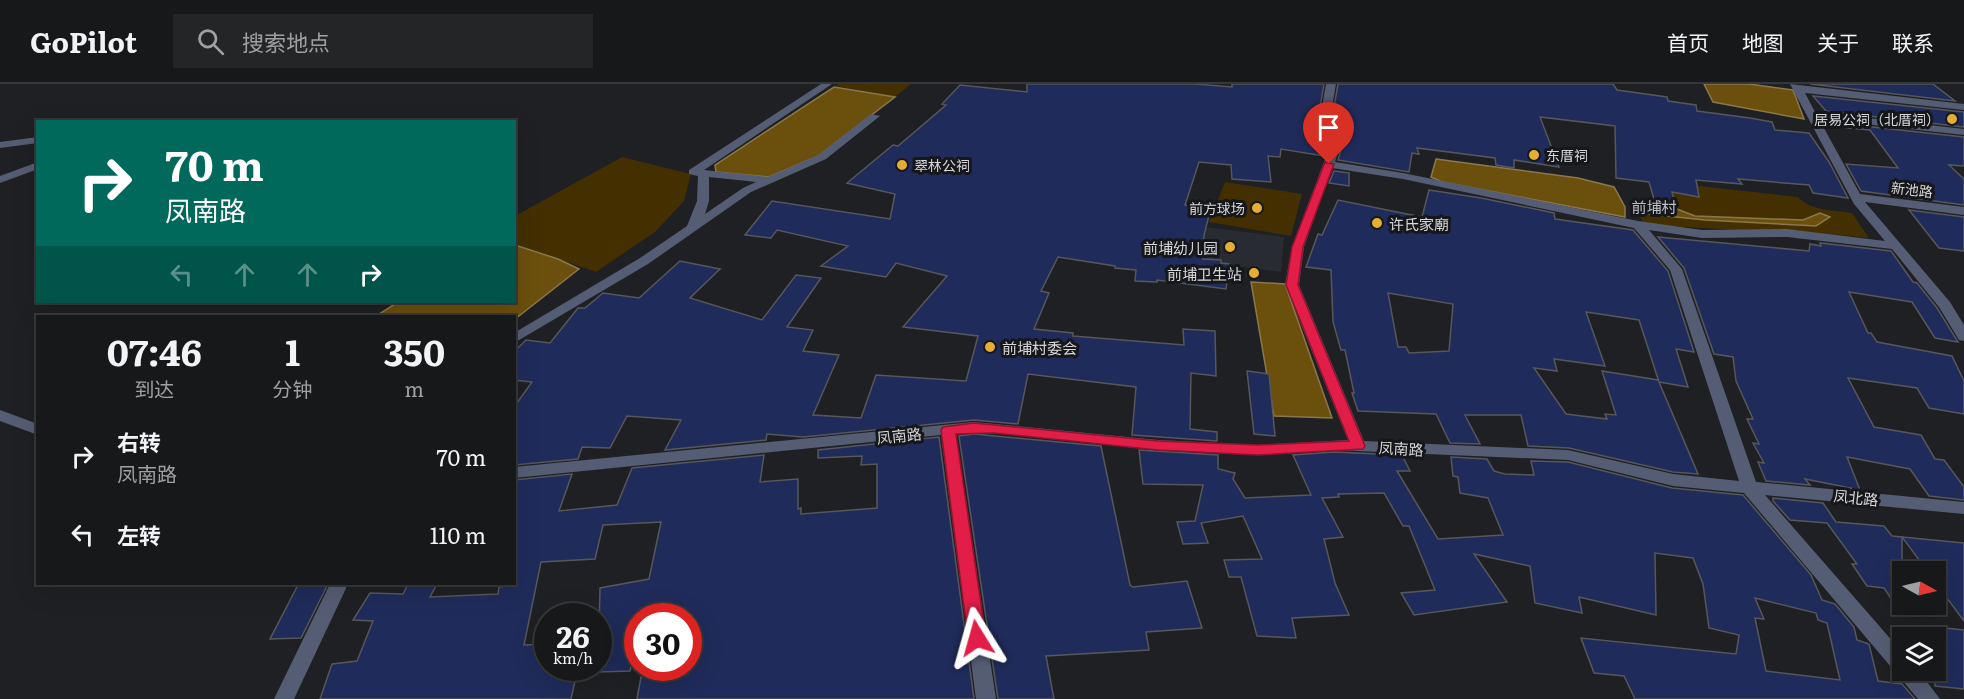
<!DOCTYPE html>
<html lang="zh">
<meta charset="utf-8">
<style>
body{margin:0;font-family:Literata,"Noto Sans SC",serif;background:#242527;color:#f1f3f6;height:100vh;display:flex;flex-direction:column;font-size:22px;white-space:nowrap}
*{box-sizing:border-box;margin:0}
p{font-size:20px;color:#9ea0a2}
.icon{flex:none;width:33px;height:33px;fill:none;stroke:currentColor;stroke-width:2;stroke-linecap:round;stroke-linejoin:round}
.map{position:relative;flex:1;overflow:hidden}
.sheet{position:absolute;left:36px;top:231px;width:480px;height:270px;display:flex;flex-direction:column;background:#17181a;border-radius:0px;box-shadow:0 6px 24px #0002,0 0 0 2px #363739}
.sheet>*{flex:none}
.banner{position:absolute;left:36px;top:36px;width:480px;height:183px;border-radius:0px;box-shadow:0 6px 24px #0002,0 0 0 2px #363739;background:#00695c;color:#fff;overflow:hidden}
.needle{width:39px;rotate:98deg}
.tools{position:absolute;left:1892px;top:477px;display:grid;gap:12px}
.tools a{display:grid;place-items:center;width:54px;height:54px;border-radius:0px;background:#17181a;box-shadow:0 6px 24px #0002,0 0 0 2px #363739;font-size:30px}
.speed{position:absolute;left:534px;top:519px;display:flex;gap:12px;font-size:30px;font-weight:700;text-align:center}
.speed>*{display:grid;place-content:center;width:78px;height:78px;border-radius:50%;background:#17181a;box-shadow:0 6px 24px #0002,0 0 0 2px #363739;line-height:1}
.speed small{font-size:15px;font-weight:400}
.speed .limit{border:9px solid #d22;background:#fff;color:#111}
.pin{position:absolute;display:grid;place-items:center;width:51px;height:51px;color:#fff;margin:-62px -26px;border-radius:50% 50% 50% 0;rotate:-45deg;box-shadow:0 0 6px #0007}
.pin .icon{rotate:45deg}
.me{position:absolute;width:66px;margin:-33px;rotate:352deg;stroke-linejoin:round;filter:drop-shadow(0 0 4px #0008)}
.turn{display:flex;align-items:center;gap:21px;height:126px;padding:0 30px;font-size:27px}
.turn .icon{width:78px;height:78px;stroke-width:2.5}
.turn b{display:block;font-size:42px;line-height:51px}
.lanes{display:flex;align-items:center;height:57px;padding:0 30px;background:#0003;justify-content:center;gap:30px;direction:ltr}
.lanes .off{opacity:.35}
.eta{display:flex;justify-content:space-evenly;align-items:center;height:102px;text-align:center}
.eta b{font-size:36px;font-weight:700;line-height:42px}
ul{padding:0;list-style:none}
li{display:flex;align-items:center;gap:18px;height:78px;padding:0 30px}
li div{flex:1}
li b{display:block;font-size:22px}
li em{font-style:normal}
header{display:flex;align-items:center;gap:36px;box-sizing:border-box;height:84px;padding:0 30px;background:#17181a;border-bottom:2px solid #363739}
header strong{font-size:28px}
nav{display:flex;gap:33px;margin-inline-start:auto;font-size:21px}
.search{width:420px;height:54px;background:#242527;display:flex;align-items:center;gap:15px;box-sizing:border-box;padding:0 21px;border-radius:0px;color:#9ea0a2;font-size:22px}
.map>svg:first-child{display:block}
</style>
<header>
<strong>GoPilot</strong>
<div class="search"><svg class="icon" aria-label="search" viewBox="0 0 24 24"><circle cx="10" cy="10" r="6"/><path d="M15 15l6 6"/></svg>搜索地点</div>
<nav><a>首页</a><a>地图</a><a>关于</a><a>联系</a></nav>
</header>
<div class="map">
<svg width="1964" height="615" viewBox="0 0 1964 615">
<rect width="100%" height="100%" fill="#1f2023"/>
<path fill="#282b32" d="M1183,140L1284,153L1281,188L1175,174Z"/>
<g fill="#432f00">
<path d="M839,0H911L895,13L836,2Z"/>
<path d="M622,73L691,90L684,117L655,148L596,188L515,160V132Z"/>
<path d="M1225,98L1302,110L1291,152L1209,138Z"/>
<path d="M1664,98L1798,113C1810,127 1834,126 1852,129L1869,154C1794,146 1719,147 1644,140L1633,119L1676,125Z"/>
</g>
<g fill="#6b4f0d" stroke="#8b784a" stroke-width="1.5">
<path d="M1704,0H1749L1793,6L1804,35L1713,18Z"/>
<path d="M834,3L895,13L818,72L769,93L716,88L715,81Z"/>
<path d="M1436,75L1578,94L1614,103L1625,123V133L1442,98L1431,93Z"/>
<path d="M1633,119L1677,125L1695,132L1803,136L1820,129L1830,133L1816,142L1705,136L1638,129Z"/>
<path d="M515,161L558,175L579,185L515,235L514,232H376L398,218H514Z"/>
<path d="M1251,198L1285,200L1332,334L1274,332Z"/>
</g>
<g fill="#1f2b5a" stroke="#56575b" stroke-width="1.5" fill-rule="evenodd">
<path d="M1027,0H1196L1232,3V0H1324L1320,23L1328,62L1324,72L1281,65L1280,73L1268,72L1271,98L1232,95L1231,81L1199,78L1185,121L1211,124L1204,151L1203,175L1221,176V179L1229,180L1226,205L1157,196V198L1135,197L1136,186L1115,184V182L1058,173L1041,207L1049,209L1034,245L1073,249V252L1184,261L1183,245L1215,247L1216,292L1191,289L1190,345L1217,348V357L1132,351L1136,303L1028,290L1018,340L974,336L803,353L767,350L766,356L665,366L681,336L627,332L610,364L582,363L578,375L514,381V323L532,298L514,296V268L526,256L550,259L578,224H585L603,209L639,214L680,177L720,185L690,214L762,236L796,191L821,194L787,243L813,246L803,267L839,271L813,331L861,334L876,291L966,297L978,252L903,243L947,192L896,179L886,193L821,182L848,162L777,146L771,154L745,151L772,117L890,135L895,110L847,99L893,61L898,62L946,21L942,20L960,1L1027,8Z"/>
<path d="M1338,0H1613L1617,6L1667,13L1668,17L1696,21L1697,27L1750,34L1772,38L1775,46L1809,49L1829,78L1848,114L1813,109L1809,101L1738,95L1742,100L1696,96L1699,113L1672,108L1675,119L1654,115L1649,98L1616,94L1615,42L1540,33L1559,83L1514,76V84L1496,81L1495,74L1417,64L1419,70L1412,69L1409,88L1338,76L1342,62L1334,23Z"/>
<path d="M1810,0H1933L1955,17Z"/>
<path d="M1813,12L1964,28V43L1826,27Z"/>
<path d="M1836,39L1964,53V82L1949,81L1964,95V121L1861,107L1846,80L1898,84L1870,46L1840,43Z"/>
<path d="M1334,87L1349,89V102L1329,99Z"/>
<path d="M1429,106L1481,114L1554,129L1555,135L1633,146L1668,187L1694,268L1676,265L1688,303L1659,298L1698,390L1673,388L1569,364L1528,362L1521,331H1465L1480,360L1450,359L1436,330L1358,327L1352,309H1354L1345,266H1341L1333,238L1331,186L1306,183L1318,150L1322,151L1338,116L1422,133ZM1388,209L1453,220L1449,267L1409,269L1406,263H1398ZM1586,228L1639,236L1659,298L1658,296L1602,287L1616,331L1605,330L1607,335L1566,330L1534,284L1557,287L1554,275L1605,282Z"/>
<path d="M1909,126L1964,133V167L1939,164Z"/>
<path d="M1658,153L1809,167L1810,160L1821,162L1820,159L1891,167L1913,198L1917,199L1937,224L1958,258L1935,254L1912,218L1849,208L1868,249H1871L1877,258L1952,272L1964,297V330L1929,324L1917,304L1848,294L1874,343L1921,351L1935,375L1944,376L1964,403V416L1929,412L1910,385L1847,373L1860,406L1805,395L1810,401L1766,397L1758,378L1764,379L1753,359L1759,360L1747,335H1753L1736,297L1733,273L1714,270L1684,184Z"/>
<path d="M1247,287L1269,290L1275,352L1254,350Z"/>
<path d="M974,350L1101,362L1130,501L1133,503L1187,497L1202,544L1146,548L1149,566L1046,572L1054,615H998L959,352Z"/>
<path d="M939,353L974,615H637L641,593L688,590V532H638V556L630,587L598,588L600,504L649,495L661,438L603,441L595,475L541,478L524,561L548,560V584H578L571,615H320L332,580L357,577L373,537L353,536L370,509L403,510L408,500H437L430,513L498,510L499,503L514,501V396L572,390L559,427L617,421L632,384L764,371L760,398L798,395V425L801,424V430L877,424V380L861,381L862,372L818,374V366Z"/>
<path d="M1139,366L1218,371V385L1235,389L1233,395L1245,414L1311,411L1293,371L1334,368L1402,371L1410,387H1397L1438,455L1503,451L1488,414L1460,409L1458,393L1453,392L1451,373L1487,375L1494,387L1505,390L1534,391L1531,377L1568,378L1672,404L1743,411L1811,491L1822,516L1835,520L1854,543L1857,556L1869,560L1878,597L1902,600L1915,615H1635L1624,592L1594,589L1581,554L1736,570L1739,551L1709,544L1703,500L1693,474L1655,469L1656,531L1579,513L1582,529L1535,519L1530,482L1474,470L1507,518L1414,531L1401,509L1435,506L1409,442H1403L1384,409L1338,410L1339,413L1322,414L1343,453L1324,455L1335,499L1349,531L1292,534L1296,554L1257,552L1241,493H1229L1224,476L1262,475L1243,432L1201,439L1208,459L1183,460L1177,438L1195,437L1203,401L1143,400ZM1755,514L1816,529L1818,536L1827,539L1840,596L1766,587L1755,534L1764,535Z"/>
<path d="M1773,414L1823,419L1836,438L1884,442L1892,452L1902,453V531L1884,504L1867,502L1852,480H1857L1827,439L1790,436L1773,417Z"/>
<path d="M1902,453L1964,459V537L1935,498V488H1928Z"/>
<path d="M328,500L301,554L270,555L298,501Z"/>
<path d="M1935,543L1964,546V605L1935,602Z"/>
</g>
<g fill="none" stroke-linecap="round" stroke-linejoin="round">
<g fill="#555d74" fill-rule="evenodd">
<path d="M821,0H832L704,86L768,93L818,71L871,30L880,32L826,75L751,108L648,180L514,259V249L640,174L687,142L697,117L698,92L689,90V86ZM709,93L756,98L743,104L705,130L709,117Z"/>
<path d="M1326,0H1336L1332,23L1340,62L1335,78L1403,89L1638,137L1702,146L1787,145L1885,157L1854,120L1790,0L1964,20V26L1805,9L1815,28L1964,45V51L1819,35L1860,110L1964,123V131L1865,118L1950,218L1964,241V257L1959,256L1939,223L1892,165L1787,153L1702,154L1649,146L1682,185L1756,398L1964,418V430L1765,411L1902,568V586H1918L1940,615H1918L1744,409L1673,402L1568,376L1334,366L1258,371L1158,366L1033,352L974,348L956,350L996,615H976L941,351L514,394V383L974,338L1158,356L1258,361L1348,356L1285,201L1292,163L1330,62L1322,23ZM1332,84L1403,95L1634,144L1670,186L1739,397L1673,390L1568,366L1364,357L1299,201L1304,163Z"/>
<path d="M38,53V59L0,64V58Z"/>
<path d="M38,78V85L0,99V92Z"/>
<path d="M0,326L38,340V351L0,337Z"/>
<path d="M330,500H348L294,615H274Z"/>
</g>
</g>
<path fill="#e11d48" stroke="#92132f" stroke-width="1.5" d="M1325,78L1334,80L1303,163L1298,201L1365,362L1363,365L1258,371L1158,366L994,349L956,350L986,554L983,559L977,561L971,559L968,554L941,346L943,343L974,339L1158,357L1258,361L1349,357L1286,201L1292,163Z"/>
<g fill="#e4ae35" stroke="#16171a" stroke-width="2">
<circle cx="1952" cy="35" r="6"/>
<circle cx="1534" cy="71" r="6"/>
<circle cx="902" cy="81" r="6"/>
<circle cx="1257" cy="124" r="6"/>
<circle cx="1377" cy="139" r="6"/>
<circle cx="1230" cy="163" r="6"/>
<circle cx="1254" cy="189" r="6"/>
<circle cx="990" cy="263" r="6"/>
</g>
<g text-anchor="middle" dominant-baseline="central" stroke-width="6" stroke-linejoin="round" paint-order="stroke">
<g font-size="14" fill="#d7d7d9" stroke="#16171a" text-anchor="end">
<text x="1940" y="35">居易公祠（北厝祠）</text>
<text x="1546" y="71" text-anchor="start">东厝祠</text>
<text x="914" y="81" text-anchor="start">翠林公祠</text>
<text x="1245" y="124">前方球场</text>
</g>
<g font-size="14" fill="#d7d7d9" stroke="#16171a">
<text transform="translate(1912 105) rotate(7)">新池路</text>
</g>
<g font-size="15" fill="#bdbfc3" stroke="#16171a">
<text x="1654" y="122">前埔村</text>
</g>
<g font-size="15" fill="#d7d7d9" stroke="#16171a" text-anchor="start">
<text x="1389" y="139">许氏家廟</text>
<text x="1218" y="163" text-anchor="end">前埔幼儿园</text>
<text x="1242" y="189" text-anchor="end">前埔卫生站</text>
<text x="1002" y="263">前埔村委会</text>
</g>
<g font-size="15" fill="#d7d7d9" stroke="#16171a">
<text transform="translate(899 351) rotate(-6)">凤南路</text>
<text transform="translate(1401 364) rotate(3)">凤南路</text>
<text transform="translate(1856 413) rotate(6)">凤北路</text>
</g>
</g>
</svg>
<div class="tools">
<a><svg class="needle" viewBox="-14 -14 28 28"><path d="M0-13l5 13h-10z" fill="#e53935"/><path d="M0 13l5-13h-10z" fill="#9ea0a2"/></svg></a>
<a><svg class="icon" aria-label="layers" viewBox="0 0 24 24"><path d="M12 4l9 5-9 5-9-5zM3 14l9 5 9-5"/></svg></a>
</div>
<div class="speed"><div>26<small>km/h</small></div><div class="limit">30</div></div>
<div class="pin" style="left:1329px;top:80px;background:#d93025"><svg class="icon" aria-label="arrive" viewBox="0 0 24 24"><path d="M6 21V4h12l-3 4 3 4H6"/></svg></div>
<svg class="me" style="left:977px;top:554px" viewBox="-20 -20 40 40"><path d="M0-17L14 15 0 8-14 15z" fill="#e11d48" stroke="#fff" stroke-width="4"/></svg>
<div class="banner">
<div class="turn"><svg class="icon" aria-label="right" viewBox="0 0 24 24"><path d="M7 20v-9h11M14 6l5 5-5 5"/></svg><div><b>70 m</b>凤南路</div></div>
<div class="lanes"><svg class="icon off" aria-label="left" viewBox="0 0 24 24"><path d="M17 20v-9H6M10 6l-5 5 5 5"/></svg><svg class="icon off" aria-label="ahead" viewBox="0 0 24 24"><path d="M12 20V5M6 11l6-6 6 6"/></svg><svg class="icon off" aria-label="ahead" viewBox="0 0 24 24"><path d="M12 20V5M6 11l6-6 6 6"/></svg><svg class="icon" aria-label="right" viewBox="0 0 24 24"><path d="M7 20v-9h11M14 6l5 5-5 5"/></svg></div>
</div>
<section class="sheet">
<div class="eta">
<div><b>07:46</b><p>到达</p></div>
<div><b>1</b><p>分钟</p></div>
<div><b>350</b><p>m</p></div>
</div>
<ul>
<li><svg class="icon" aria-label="right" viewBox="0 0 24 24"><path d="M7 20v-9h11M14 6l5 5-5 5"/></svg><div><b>右转</b><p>凤南路</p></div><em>70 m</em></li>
<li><svg class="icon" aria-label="left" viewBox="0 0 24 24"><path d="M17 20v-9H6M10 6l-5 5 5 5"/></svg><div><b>左转</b></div><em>110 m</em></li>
</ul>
</section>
</div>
